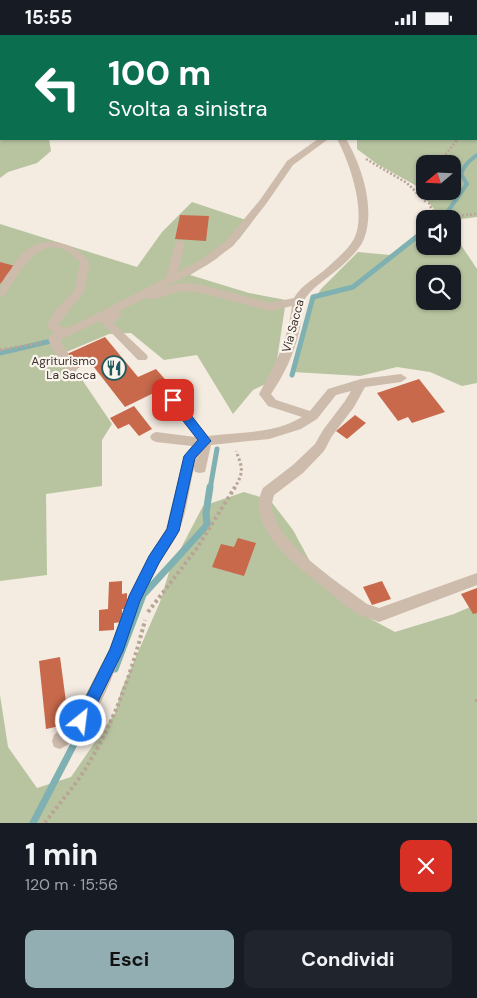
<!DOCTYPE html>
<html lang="it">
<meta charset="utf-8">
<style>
body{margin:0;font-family:"DM Sans",sans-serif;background:#20242c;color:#f1f3f6;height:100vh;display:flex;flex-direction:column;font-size:19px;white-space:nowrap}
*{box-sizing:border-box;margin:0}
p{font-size:16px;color:#9ea1a6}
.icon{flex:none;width:28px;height:28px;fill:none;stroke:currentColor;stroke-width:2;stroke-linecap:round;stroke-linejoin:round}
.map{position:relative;height:788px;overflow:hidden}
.sheet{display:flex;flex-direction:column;background:#171b24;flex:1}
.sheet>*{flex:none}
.guide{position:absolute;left:0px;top:0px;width:478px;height:105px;box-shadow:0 1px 4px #0004;background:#0b6e4f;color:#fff;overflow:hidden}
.needle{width:32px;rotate:251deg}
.buttons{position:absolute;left:416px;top:120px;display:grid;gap:10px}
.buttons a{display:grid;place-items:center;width:45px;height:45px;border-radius:10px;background:#171b24;box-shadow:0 1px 4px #0004;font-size:25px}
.pin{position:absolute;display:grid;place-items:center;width:42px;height:42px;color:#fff;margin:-21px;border-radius:10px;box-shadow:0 2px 8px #0006}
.me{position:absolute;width:55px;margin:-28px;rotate:29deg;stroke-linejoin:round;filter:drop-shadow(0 0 4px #0008)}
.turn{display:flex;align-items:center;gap:18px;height:105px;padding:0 25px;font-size:22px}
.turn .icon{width:65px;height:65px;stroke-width:2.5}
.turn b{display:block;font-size:35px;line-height:42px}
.round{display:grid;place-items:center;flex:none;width:52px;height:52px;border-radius:10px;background:#20242c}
.headline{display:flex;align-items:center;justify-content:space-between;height:85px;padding:0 25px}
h1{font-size:30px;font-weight:700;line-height:38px}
.cta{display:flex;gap:10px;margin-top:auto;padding:10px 25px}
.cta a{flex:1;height:58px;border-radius:10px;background:#92aeb2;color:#111;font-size:20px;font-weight:700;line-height:58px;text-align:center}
.cta a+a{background:#20242c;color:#f1f3f6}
.status{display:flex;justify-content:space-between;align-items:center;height:35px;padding:0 25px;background:#171b24;direction:ltr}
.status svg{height:14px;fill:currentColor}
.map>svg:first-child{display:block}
</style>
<div class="status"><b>15:55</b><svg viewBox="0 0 49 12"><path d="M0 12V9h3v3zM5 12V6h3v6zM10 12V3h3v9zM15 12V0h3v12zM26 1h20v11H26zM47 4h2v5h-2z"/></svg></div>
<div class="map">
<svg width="477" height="788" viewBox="0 0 477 788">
<rect width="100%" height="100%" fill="#f4ebe1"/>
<g fill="#b8c4a0" fill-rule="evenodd">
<path d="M436,0H477V182L453,185L442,184L415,150L377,129L357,114V104H476V1ZM425,129H452V156H425Z"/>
<path d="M0,23L1,104H49L51,116L37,128L8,137L0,143Z"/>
<path d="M192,167L252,187L239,204L216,224L190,240L249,258L286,265L274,345L253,355L233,379L197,320L164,325L131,298L109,299L64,318L112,389L102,405V451L46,459L47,540L0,546V189L137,232L162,197Z"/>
<path d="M425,198V211H452L453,198L477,234V348L462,351L430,337L397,332L360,341L293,337L310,271L321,254L358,217L390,220ZM425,239H452V266H425Z"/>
<path d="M244,457L270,465L293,495L319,543L354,575L395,597L454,579L477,569V788H0V660L8,712L37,753L71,742L115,678L121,656L160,567L170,534L203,471Z"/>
</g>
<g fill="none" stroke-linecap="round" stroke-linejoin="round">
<g stroke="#7fb0b2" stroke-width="4">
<path d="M448,176L467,149L461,139C464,130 469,126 477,120"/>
<path d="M422,197L425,195"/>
</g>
<g stroke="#7fb0b2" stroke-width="5">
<path d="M0,318L51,306"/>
<path d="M292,340L313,262L353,252L424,196"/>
<path d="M210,454L217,414"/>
</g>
<g stroke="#7fb0b2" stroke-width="7">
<path d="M115,634L143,560L207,490L206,478L210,452"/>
<path d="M33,788L84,690"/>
</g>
</g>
<g fill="#c8694b">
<path d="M180,180L209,181L206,206L175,204Z"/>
<path d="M0,227L15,231L0,249Z"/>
<path d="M105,302L138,342L156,334L170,350L125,372L90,327L78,333L67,319Z"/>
<path d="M419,344L445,377L412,388L408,382L398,386L377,358Z"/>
<path d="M134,371L152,394L139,401L129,389L118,394L110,383Z"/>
<path d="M355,380L366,388L347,404L336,396Z"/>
<path d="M238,503L256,508L244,541L212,532L221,509L234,512Z"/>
<path d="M122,546V559L127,558V574H122V587L114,588V595L99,596V575L108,574L109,547Z"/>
<path d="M382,546L391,564L372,570L363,552Z"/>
<path d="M477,553V578L473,579L461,559Z"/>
<path d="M60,622L69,689L46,694L39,626Z"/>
</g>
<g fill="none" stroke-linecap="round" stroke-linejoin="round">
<g stroke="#b9a596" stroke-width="2.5" stroke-dasharray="2 2" stroke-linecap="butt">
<path d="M476,14L477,17"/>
<path d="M476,56L477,52"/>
<path d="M366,124L407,148L427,168"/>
<path d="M438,129L458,104"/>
<path d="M425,145L423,148L430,171L434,177L446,182L477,179"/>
</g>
<g stroke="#b9a596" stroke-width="3" stroke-dasharray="2.5 2.5" stroke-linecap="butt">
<path d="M0,315L41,308"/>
<path d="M234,454C244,437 243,434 236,416"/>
</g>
<g stroke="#b9a596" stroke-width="4" stroke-dasharray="3 3" stroke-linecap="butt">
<path d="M148,577L197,513L235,452"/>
<path d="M477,664V668"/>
<path d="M45,788C56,772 69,758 80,742C112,694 131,641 145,585"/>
</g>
<g fill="#cdbbac" fill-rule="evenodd">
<path d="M146,0H154L155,1H147Z"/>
<path d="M271,0H279L280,1H272Z"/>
<path d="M318,104L327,105L293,130L266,169L233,211L207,230L162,254L179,248L198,249L270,268L294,263C302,249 316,243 328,232C336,224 348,215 354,204C367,178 350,128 337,104H346C361,130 375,170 365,201C362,211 354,219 347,226C334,239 317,248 306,262C300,272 302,285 299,297C294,319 284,340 271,359L276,365L310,376L328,354L361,344L401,339L407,343L401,347L365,352L354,372L332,401L324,416L303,438L274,460C273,464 271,470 272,475C279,510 340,548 367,569L379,573L477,538V550L379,587C372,584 364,582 357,579C347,573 337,563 327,555C301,534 243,494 263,453L293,430L315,409L323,395L345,366L351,356L336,360L317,384L301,394L269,404L211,410L205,437L200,438L195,437L194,433C189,453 187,477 179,496C174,508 165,518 159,529C153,540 148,552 142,563C124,602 103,696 60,714L54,712L52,706L54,700L75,680L109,615L129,560L149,521L166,494L184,421L192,411L156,407L152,405L150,402L152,399L156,397L195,402L167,365L169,362H177L208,401C239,397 275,399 302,382L268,371L259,359C275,330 288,305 292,271L270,276L198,257L180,256L152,265L147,262L118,277L123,280L113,288L146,319L148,322L146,325H138L100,286L60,305L78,334L72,338L68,337L51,312L48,303L54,298L46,291L55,276L74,256L80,228C46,188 21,234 4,261L0,262C0,248 3,245 11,234C15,228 19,220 25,216C46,199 76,208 90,228L84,257L58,290L66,293L74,290L166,243L176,206L180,205L185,208L178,237L199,226L225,207L260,165L287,126Z"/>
</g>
</g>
<path fill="#1a73e8" stroke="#114b97" d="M173,361L177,362L211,406L195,423L179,496L159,528L140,566L123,616L86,691L81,693L76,691L74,686L110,614L129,561L149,521L167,494L184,421L198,405L169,368L168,365L169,362Z"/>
<defs>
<g id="restaurant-ring" transform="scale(1.25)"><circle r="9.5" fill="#fbf5ee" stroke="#1f5a5e" stroke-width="1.5"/><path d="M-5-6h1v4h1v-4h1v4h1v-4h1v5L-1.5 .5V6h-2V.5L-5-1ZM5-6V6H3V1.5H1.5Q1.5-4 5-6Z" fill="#1f5a5e"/></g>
</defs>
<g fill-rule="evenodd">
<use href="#restaurant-ring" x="114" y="333"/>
</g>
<g text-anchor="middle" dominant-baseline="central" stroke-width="4.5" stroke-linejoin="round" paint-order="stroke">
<g font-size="12" fill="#3b302b" stroke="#fbf5ee">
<text transform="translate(293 291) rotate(-75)">Via Sacca</text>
</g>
<g font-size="12" fill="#3b302b" stroke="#fbf5ee" text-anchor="end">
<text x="96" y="326">Agriturismo<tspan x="96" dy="14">La Sacca</tspan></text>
</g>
</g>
</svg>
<div class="buttons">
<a><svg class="needle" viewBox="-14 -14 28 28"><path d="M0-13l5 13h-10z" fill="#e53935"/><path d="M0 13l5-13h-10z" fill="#9ea1a6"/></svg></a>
<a><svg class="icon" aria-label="sound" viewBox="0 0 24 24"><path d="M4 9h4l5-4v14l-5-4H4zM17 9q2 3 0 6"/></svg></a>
<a><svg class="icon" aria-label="search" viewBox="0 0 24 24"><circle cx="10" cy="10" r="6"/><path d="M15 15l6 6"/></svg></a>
</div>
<div class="pin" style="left:173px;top:365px;background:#d93025"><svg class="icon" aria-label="arrive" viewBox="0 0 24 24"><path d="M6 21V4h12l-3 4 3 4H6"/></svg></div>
<svg class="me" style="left:81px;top:686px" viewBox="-20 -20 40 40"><circle r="17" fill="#1a73e8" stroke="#fff" stroke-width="3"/><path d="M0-11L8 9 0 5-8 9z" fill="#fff"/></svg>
<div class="guide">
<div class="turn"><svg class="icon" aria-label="left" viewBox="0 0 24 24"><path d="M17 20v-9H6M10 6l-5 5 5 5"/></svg><div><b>100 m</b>Svolta a sinistra</div></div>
</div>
</div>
<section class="sheet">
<div class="headline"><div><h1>1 min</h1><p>120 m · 15:56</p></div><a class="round" style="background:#d93025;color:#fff"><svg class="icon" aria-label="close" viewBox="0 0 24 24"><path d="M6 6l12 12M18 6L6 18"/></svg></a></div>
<div class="cta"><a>Esci</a><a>Condividi</a></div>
</section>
